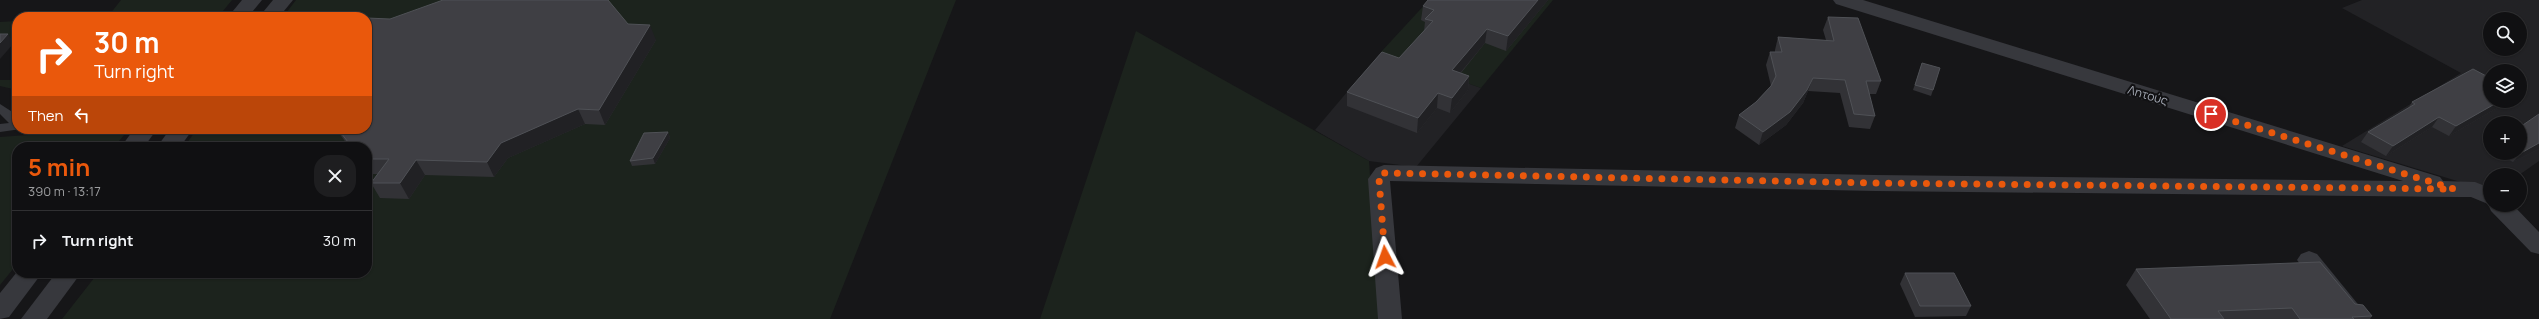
<!DOCTYPE html>
<meta charset="utf-8">
<style>
body{margin:0;font-family:Manrope,sans-serif;background:#1e1e20;color:#f1f3f6;height:100vh;display:flex;flex-direction:column;font-size:15px;white-space:nowrap}
*{box-sizing:border-box;margin:0}
p{font-size:13px;color:#9c9d9f}
.icon{flex:none;width:22px;height:22px;fill:none;stroke:currentColor;stroke-width:2;stroke-linecap:round;stroke-linejoin:round}
.map{position:relative;flex:1;overflow:hidden}
.panel{position:absolute;left:12px;top:142px;width:360px;height:136px;display:flex;flex-direction:column;background:#101012;border-radius:16px;box-shadow:0 1px 3px #0004,0 0 0 1px #303032}
.panel>*{flex:none}
.banner{position:absolute;left:12px;top:12px;width:360px;height:122px;border-radius:16px;box-shadow:0 1px 3px #0004,0 0 0 1px #303032;background:#ea580c;color:#fff;overflow:hidden}
.tools{position:absolute;left:2483px;top:12px;display:grid;gap:8px}
.tools a{display:grid;place-items:center;width:44px;height:44px;border-radius:50%;background:#101012;box-shadow:0 1px 3px #0004,0 0 0 1px #303032;font-size:20px}
.pin{position:absolute;display:grid;place-items:center;width:34px;height:34px;color:#fff;margin:-17px;border:2px solid #fff;border-radius:50%;box-shadow:0 1px 4px #0007}
.me{position:absolute;width:44px;margin:-22px;rotate:356deg;stroke-linejoin:round;filter:drop-shadow(0 0 3px #0008)}
.turn{display:flex;align-items:center;gap:14px;height:84px;padding:0 16px;font-size:18px}
.turn .icon{width:52px;height:52px;stroke-width:2.5}
.turn b{display:block;font-size:28px;line-height:34px}
.then{display:flex;align-items:center;height:38px;padding:0 16px;background:#0003;gap:8px;font-size:15px}
.round{display:grid;place-items:center;flex:none;width:42px;height:42px;border-radius:16px;background:#1e1e20}
.head{display:flex;align-items:center;justify-content:space-between;height:68px;padding:0 16px}
h1{font-size:24px;font-weight:700;line-height:30px;color:#ea580c}
ul{padding:0;list-style:none}
li{display:flex;align-items:center;gap:12px;height:60px;padding:0 16px;border-top:1px solid #303032}
li div{flex:1}
li b{display:block;font-size:15px}
li em{font-style:normal}
.map>svg:first-child{display:block}
</style>
<div class="map">
<svg width="2539" height="319" viewBox="0 0 2539 319">
<rect width="100%" height="100%" fill="#161618"/>
<g fill="#222225" fill-rule="evenodd">
<path d="M2362,0H2539V161L2519,175H2490V191L2342,146L2461,73L2342,8ZM2490,19H2520V49H2490ZM2490,71H2520V101H2490ZM2490,123H2520V153H2490Z"/>
<path d="M1381,52L1481,88L1416,167L1369,161L1315,130Z"/>
</g>
<g fill="#1c231d">
<path d="M121,0H232L218,17H64L110,14Z"/>
<path d="M296,0H956L830,319H62L98,273H367V147H184L197,129H367V17H283Z"/>
<path d="M1429,0H1553L1481,88L1381,52Z"/>
<path d="M17,21V43L0,45V22Z"/>
<path d="M1136,31L1369,161L1380,319H1040Z"/>
<path d="M0,80H17V113L15,110L13,89L0,86Z"/>
<path d="M111,129H129L114,147H17V264L0,285V137Z"/>
</g>
<g fill="none" stroke-linecap="round" stroke-linejoin="round">
<path fill="#37383d" fill-rule="evenodd" d="M0,104L17,115V129H21L0,132V124L9,123L0,114Z"/>
<g fill="#37383d" fill-rule="evenodd">
<path d="M1833,0H1863L2440,177L2443,181L2475,182L2490,188V205H2513L2539,232V254L2531,252L2491,211L2488,204L2471,197H2460L1875,191L1390,181L1402,319H1378L1368,179L1376,168L1384,165L1875,175L2403,181L1836,4Z"/>
<path d="M2309,251L2317,254L2370,319H2344L2297,260L2301,254Z"/>
</g>
<g fill="#37383d" fill-rule="evenodd">
<path d="M242,0H262L248,17H228Z"/>
<path d="M273,0H293L279,17H259Z"/>
<path d="M134,129H157L144,147H121Z"/>
<path d="M170,129H193L180,147H157Z"/>
<path d="M17,272L42,273L9,317L0,319V293Z"/>
<path d="M56,273H81L47,319H21Z"/>
</g>
</g>
<g fill="#323236">
<path d="M1428,0H1548L1506,51L1485,43L1461,73L1469,76L1468,90L1450,113L1437,108L1417,133L1347,106V92L1399,58L1424,31L1425,22L1421,20L1423,6Z"/>
<path d="M1828,17L1881,81L1876,94H1869L1875,116L1870,129L1849,127L1840,93L1808,91L1803,103L1786,125L1759,145L1735,128L1739,115L1756,102L1771,86L1766,65L1770,52H1775V50L1778,37L1826,40L1823,30Z"/>
<path d="M390,19L628,24L656,40L605,125L585,124L508,158L494,177L425,175L409,199L380,198L371,183L378,174H367V147L347,144L336,129H367Z"/>
<path d="M1922,63L1933,90L1931,96L1913,90Z"/>
<path d="M2509,101L2449,136L2432,127L2386,156L2361,142L2368,132L2409,107L2412,102Z"/>
<path d="M2520,127L2539,149L2513,162L2495,153H2520Z"/>
<path d="M668,132L670,138L655,164L632,166L630,161Z"/>
<path d="M2136,269L2355,304L2372,316L2370,319H2150L2126,285Z"/>
<path d="M1905,273L1971,306L1966,316L1915,317L1900,284Z"/>
</g>
<g fill="#212124">
<path d="M1538,0H1548L1506,51L1508,36Z"/>
<path d="M650,25L656,40L605,125L599,110Z"/>
<path d="M1487,29L1485,43L1451,84L1452,70Z"/>
<path d="M8,34L14,43L0,59V43Z"/>
<path d="M1469,76L1468,90L1450,113L1452,98Z"/>
<path d="M1813,78L1808,91L1803,103L1786,125L1759,145L1763,132Z"/>
<path d="M1438,93L1437,108L1417,133L1418,118Z"/>
<path d="M2500,101H2509L2449,136L2456,126Z"/>
<path d="M578,109L585,124L508,158L494,177L487,162L501,143Z"/>
<path d="M2439,117L2432,127L2386,156L2393,146Z"/>
<path d="M668,132L670,138L655,164L653,158Z"/>
<path d="M2539,143V149L2513,162L2521,153Z"/>
<path d="M416,160L425,175L409,199L400,183Z"/>
</g>
<g fill="#3f3f44" stroke="#4f5156">
<path d="M443,0H608L628,24L650,25L599,110L578,109L501,143L487,162L416,160L400,183H371L389,159H367V147H344L348,142L338,129H367V18L390,19Z"/>
<path d="M1428,0H1538L1508,36L1487,29L1452,70L1469,76L1452,98L1438,93L1418,118L1347,92L1382,52L1399,58L1433,21L1425,19L1434,10L1423,6Z"/>
<path d="M1828,17L1858,18L1881,81H1866L1875,116L1854,114L1845,80L1813,78L1807,90L1790,112L1763,132L1739,115L1756,102L1771,86L1776,76L1770,52H1782L1778,37L1834,41Z"/>
<path d="M0,34H8L0,43Z"/>
<path d="M1922,63L1940,68L1933,90L1915,85Z"/>
<path d="M2473,69L2490,78V101H2500L2456,126L2439,117L2393,146L2368,132L2415,104L2412,102Z"/>
<path d="M2539,114V143L2521,153L2520,152V127Z"/>
<path d="M668,132L653,158L630,161L644,133Z"/>
<path d="M2320,262L2355,304L2363,305L2372,316L2352,317L2354,319H2300L2292,308L2218,311L2224,319H2171L2136,269Z"/>
<path d="M1905,273H1954L1971,306H1920Z"/>
</g>
<g fill="none" stroke-linecap="round" stroke-linejoin="round">
<path stroke="#ea580c" stroke-width="7" stroke-dasharray="0 12.6" d="M1385,257L1379,179L1380,174L1384,173L1875,183L2454,189L2211,114"/>
</g>
<g text-anchor="middle" dominant-baseline="central" stroke-width="4" stroke-linejoin="round" paint-order="stroke">
<g font-size="12" fill="#a8adb8" stroke="#111113">
<text transform="translate(2148 95) rotate(17)">Λητούς</text>
</g>
</g>
</svg>
<div class="tools">
<a><svg class="icon" aria-label="search" viewBox="0 0 24 24"><circle cx="10" cy="10" r="6"/><path d="M15 15l6 6"/></svg></a>
<a><svg class="icon" aria-label="layers" viewBox="0 0 24 24"><path d="M12 4l9 5-9 5-9-5zM3 14l9 5 9-5"/></svg></a>
<a>+</a>
<a>−</a>
</div>
<div class="pin" style="left:2211px;top:114px;background:#d93025"><svg class="icon" aria-label="arrive" viewBox="0 0 24 24"><path d="M6 21V4h12l-3 4 3 4H6"/></svg></div>
<svg class="me" style="left:1385px;top:257px" viewBox="-20 -20 40 40"><path d="M0-17L14 15 0 8-14 15z" fill="#ea580c" stroke="#fff" stroke-width="4"/></svg>
<div class="banner">
<div class="turn"><svg class="icon" aria-label="right" viewBox="0 0 24 24"><path d="M7 20v-9h11M14 6l5 5-5 5"/></svg><div><b>30 m</b>Turn right</div></div>
<div class="then">Then<svg class="icon" aria-label="left" viewBox="0 0 24 24"><path d="M17 20v-9H6M10 6l-5 5 5 5"/></svg></div>
</div>
<section class="panel">
<div class="head"><div><h1>5 min</h1><p>390 m · 13:17</p></div><a class="round"><svg class="icon" aria-label="close" viewBox="0 0 24 24"><path d="M6 6l12 12M18 6L6 18"/></svg></a></div>
<ul>
<li><svg class="icon" aria-label="right" viewBox="0 0 24 24"><path d="M7 20v-9h11M14 6l5 5-5 5"/></svg><div><b>Turn right</b></div><em>30 m</em></li>
</ul>
</section>
</div>
